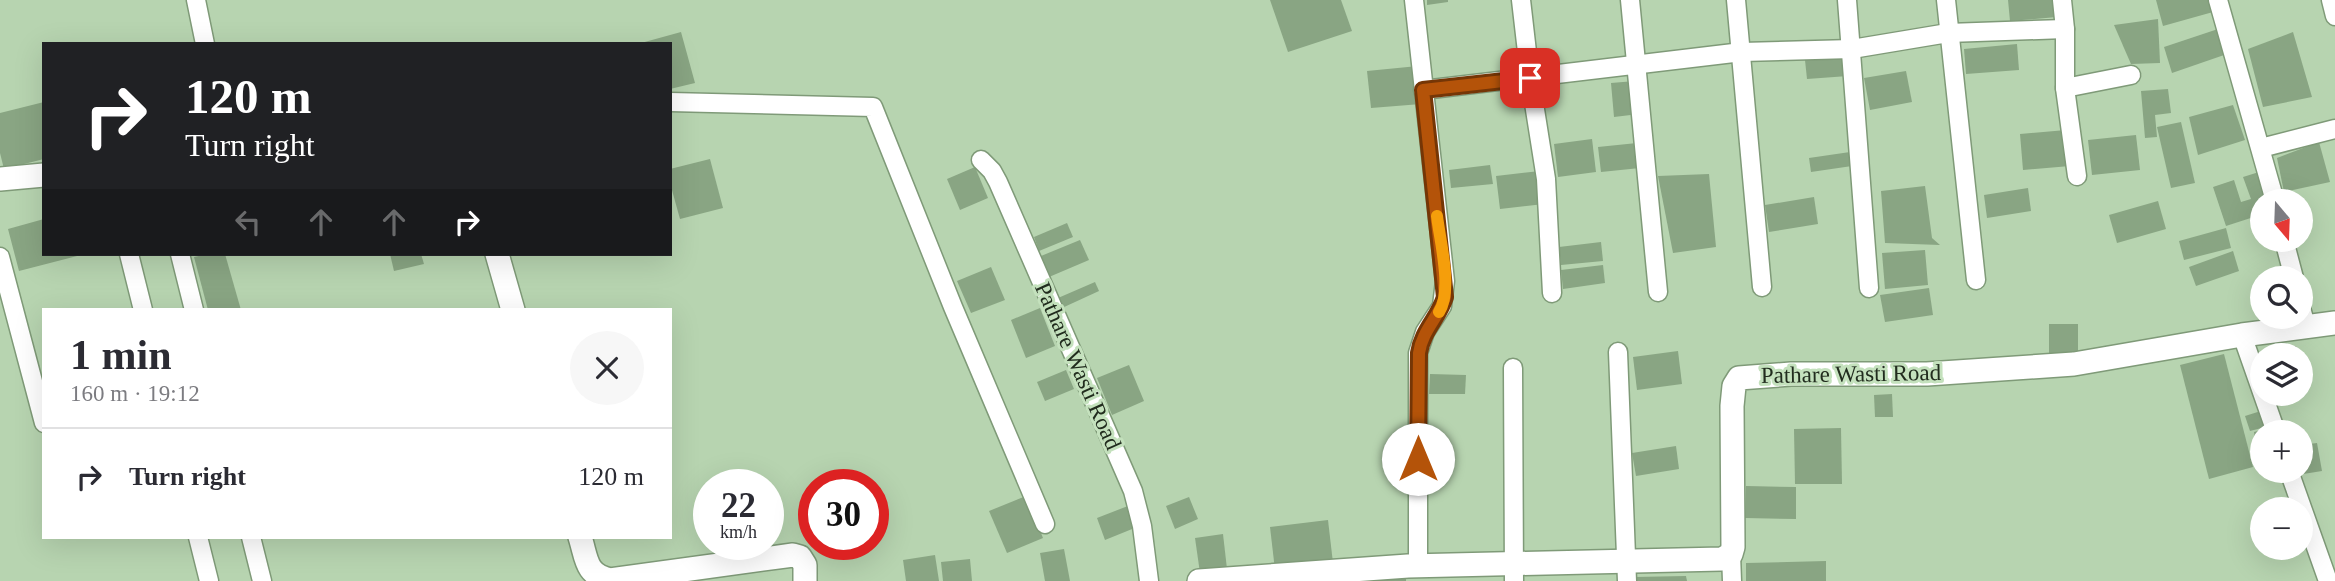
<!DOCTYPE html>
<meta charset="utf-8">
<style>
body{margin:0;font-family:Georgia,serif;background:#f7f7f7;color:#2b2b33;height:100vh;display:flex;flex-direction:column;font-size:26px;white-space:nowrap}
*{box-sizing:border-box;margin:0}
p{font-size:23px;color:#7c7c81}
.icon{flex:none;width:38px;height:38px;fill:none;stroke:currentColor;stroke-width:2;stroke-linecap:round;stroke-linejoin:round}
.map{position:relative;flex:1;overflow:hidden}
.details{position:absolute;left:42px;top:308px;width:630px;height:231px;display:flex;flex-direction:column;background:#fff;border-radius:0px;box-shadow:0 7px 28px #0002}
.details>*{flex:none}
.guide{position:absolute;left:42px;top:42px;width:630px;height:214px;border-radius:0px;box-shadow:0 7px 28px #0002;background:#202124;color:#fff;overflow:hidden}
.needle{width:46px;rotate:161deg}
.fabs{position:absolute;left:2250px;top:189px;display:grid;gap:14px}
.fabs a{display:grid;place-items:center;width:63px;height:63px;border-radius:50%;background:#fff;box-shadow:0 7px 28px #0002;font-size:35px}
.speed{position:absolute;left:693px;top:469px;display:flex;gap:14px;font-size:35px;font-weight:700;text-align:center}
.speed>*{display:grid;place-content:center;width:91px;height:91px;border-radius:50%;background:#fff;box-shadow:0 7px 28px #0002;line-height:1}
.speed small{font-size:18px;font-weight:400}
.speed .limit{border:10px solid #d22;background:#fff;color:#111}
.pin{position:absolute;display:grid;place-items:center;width:60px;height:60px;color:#fff;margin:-30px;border-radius:14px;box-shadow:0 4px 10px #0006}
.me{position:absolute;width:77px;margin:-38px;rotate:0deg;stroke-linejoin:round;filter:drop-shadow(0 0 5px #0008)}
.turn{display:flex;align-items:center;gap:24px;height:147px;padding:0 28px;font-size:32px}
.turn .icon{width:91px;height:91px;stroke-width:2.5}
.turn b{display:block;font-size:49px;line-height:60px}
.lanes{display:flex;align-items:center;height:66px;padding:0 28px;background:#0003;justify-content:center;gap:35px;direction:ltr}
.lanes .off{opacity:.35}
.round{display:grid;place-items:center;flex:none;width:74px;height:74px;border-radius:37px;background:#f7f7f7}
.overview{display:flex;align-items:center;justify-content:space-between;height:119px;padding:0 28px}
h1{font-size:42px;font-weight:700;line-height:52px}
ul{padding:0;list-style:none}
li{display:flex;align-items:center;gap:21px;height:98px;padding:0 28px;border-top:2px solid #e1e1e2}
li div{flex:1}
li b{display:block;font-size:26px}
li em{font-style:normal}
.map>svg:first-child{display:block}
</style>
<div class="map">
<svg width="2335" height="581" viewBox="0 0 2335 581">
<rect width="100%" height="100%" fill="#b7d4b0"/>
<g fill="#89a583">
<path d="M1270,0H1341L1352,31L1288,52Z"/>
<path d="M1427,0H1448V2L1427,5Z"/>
<path d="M2008,0H2055L2057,17L2010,21Z"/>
<path d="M2156,0H2209L2213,12L2163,26Z"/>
<path d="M2158,19L2160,63L2131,64L2114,25Z"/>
<path d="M2218,29L2227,54L2172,73L2164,47Z"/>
<path d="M681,32L695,83L670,89V44L641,43Z"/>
<path d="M2293,32L2312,97L2263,107L2248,49Z"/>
<path d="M2017,44L2019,70L1966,74L1964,49Z"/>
<path d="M1846,57L1848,76L1807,79L1805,60Z"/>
<path d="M1418,66L1421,104L1371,108L1367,71Z"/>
<path d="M1906,71L1912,102L1870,110L1864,78Z"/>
<path d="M1635,81L1639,114L1614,117L1611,83Z"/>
<path d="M2168,89L2171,113L2155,115L2157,137L2145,138L2141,91Z"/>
<path d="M44,102V159L4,169L0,153V113Z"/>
<path d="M2233,105L2245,140L2198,155L2189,117Z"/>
<path d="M2181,122L2195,183L2171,188L2157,127Z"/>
<path d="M2066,130L2070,166L2023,170L2020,134Z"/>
<path d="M2136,135L2140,170L2092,175L2088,140Z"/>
<path d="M1592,139L1596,172L1558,177L1554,144Z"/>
<path d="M2319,142L2330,182L2284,192L2277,158Z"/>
<path d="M1637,143L1640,168L1601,172L1598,147Z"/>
<path d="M1850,152L1852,166L1811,172L1809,158Z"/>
<path d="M710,159L723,208L680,219L670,183V169Z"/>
<path d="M1490,165L1493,184L1451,188L1449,170Z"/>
<path d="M975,167L988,198L960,210L947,179Z"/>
<path d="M1540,171L1544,204L1500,209L1496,176Z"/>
<path d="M2259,172L2269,201H2263V214L2226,226L2213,187L2234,180L2241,202L2251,199L2243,177Z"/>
<path d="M1709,174L1716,247L1673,253L1658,176Z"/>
<path d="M1925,186L1932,238L1940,245L1885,243L1881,191Z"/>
<path d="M2028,188L2031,211L1987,218L1984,195Z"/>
<path d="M1814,197L1818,224L1769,232L1765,205Z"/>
<path d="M2158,201L2166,229L2117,243L2109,215Z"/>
<path d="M44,219V254L81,255L19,271L8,229Z"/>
<path d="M1067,223L1073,237L1039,251L1034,237Z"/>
<path d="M2226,228L2231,248L2184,260L2179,241Z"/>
<path d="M1080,240L1089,260L1049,277L1041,256Z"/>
<path d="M1601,242L1603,261L1561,265L1559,247Z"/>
<path d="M1925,250L1928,285L1885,289L1882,253Z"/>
<path d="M2233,251L2239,271L2196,286L2189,267Z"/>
<path d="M208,254H225L241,310H208L194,257Z"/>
<path d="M390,254H421L424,264L394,271Z"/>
<path d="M1603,265L1605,283L1563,289L1561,270Z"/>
<path d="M991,267L1005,300L971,313L957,281Z"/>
<path d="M1095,282L1099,291L1062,308L1058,298Z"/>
<path d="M1929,288L1933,315L1885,322L1880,295Z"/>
<path d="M1040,308L1055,346L1026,358L1011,320Z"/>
<rect x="2049" y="324" width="29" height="34"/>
<path d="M2296,346L2298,355H2264L2263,353Z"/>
<path d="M1678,351L1682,384L1637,390L1633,357Z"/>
<path d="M2224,354L2253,467L2209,479L2180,365Z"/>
<path d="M1129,365L1144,401L1112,415L1097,378Z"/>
<path d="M1066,370L1074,389L1045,401L1037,382Z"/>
<path d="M1430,374L1466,375L1465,394H1429Z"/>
<path d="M1892,394L1893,417H1875L1874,395Z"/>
<path d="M2264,410L2269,426L2250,431L2245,416Z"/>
<path d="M1841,428L1842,484H1795L1794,429Z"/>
<path d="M2270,428L2271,432H2263V443L2256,444L2254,432Z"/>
<path d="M2317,443L2322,471L2297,475L2296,471H2301V445Z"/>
<path d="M1676,446L1679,469L1636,476L1632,453Z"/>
<path d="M1746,486L1796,487V519L1745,518Z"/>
<path d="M1026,496L1043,538L1007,553L989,511Z"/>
<path d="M1189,497L1198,519L1175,529L1166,506Z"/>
<path d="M1133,504L1142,525L1105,540L1097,518Z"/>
<path d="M1328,520L1333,563L1275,570L1270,527Z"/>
<path d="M1223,534L1227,569L1200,573L1195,538Z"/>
<path d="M1064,549L1070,581H1045L1040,553Z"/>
<path d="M935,555L939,581H906L903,560Z"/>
<path d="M970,559L972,581H943L941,562Z"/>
<path d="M1826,561V581H1746V563Z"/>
<path d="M1406,573V581H1376V574Z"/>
<path d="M1686,576L1687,581H1634V577Z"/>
</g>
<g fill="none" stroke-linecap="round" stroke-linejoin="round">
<g stroke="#7f9a78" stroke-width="21">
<g id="minor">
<path d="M196,0L205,44"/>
<path d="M1414,0L1445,281L1442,306L1425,332L1418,353V566"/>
<path d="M1521,0L1530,78L1546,179L1552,293"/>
<path d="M1630,0L1658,292"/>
<path d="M1736,0L1762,287"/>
<path d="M1847,0L1869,288"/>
<path d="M1946,0L1976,280"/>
<path d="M2062,0L2065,29V88L2077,176"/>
<path d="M2218,0L2275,201"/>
<path d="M2331,0L2335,16"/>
<path d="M2065,88L2131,75"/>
<path d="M1423,90L1742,52L1852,49L1948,33L2065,29"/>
<path d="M670,102L873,107L953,307L1045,524"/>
<path d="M2261,148L2335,129"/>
<path d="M981,160L992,171L998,182L1133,491L1142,526L1149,581"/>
<path d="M2284,240L2294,278"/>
<path d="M129,254L143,310"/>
<path d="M180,254L194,310"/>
<path d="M0,257L44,423"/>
<path d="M2301,308L2306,326"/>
<path d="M2242,335L2276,432"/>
<path d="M1618,352L1627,581"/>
<path d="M1513,368L1514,581"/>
<path d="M2289,471L2328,581"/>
<path d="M198,537L209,581"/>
<path d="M251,537L262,581"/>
<path d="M1731,554L1732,581"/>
</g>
</g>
<g stroke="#7f9a78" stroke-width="26">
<g id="tertiary">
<path d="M0,179L44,175"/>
<path d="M497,254L513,310"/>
<path d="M580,537C587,559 585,574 610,580L793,555L800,557L805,565V581"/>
<path d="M1199,581L1408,566L1722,559L1731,554L1733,547L1732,406L1734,386L1739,378L1791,374H1927L2074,364L2242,335L2335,323"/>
</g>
</g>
<use href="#minor" stroke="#fff" stroke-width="18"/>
<use href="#tertiary" stroke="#fff" stroke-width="23"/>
</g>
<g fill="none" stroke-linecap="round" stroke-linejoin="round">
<g stroke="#753606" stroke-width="18">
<path id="route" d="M1418,459L1419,353C1422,331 1439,317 1445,297L1423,90L1530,78"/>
</g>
<use href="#route" stroke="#b45309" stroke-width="12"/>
<path stroke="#f59e0b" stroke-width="12" d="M1437,216C1440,242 1453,290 1439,312"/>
</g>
<g text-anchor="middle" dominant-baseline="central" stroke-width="6" stroke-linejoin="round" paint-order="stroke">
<g font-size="23" fill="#212c1e" stroke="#c4e1bd">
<text transform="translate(1078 366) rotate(66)">Pathare Wasti Road</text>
<text transform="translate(1851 374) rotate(-1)">Pathare Wasti Road</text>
</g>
</g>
</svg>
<div class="fabs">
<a><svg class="needle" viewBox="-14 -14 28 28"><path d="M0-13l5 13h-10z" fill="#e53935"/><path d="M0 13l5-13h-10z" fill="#7c7c81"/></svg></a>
<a><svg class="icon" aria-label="search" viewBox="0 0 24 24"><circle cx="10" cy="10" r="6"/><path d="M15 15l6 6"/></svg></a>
<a><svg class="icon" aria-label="layers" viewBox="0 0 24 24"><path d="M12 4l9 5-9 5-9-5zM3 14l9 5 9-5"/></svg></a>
<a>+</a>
<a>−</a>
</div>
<div class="speed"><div>22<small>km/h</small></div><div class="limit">30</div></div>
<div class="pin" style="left:1530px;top:78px;background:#d93025"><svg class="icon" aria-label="arrive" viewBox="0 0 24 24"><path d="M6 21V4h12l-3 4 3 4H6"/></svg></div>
<svg class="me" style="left:1418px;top:459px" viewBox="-20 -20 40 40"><circle r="19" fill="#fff"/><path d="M0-13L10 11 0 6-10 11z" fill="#b45309"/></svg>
<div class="guide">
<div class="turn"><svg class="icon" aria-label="right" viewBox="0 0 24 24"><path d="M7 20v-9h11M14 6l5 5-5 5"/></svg><div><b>120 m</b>Turn right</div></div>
<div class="lanes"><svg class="icon off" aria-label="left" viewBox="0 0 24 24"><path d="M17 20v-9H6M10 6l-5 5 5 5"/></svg><svg class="icon off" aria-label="ahead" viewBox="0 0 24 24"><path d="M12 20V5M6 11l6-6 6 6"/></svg><svg class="icon off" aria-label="ahead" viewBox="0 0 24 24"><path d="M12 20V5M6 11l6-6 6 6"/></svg><svg class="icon" aria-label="right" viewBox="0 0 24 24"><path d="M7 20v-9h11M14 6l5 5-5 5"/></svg></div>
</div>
<section class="details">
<div class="overview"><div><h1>1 min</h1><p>160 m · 19:12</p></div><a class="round"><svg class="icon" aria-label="close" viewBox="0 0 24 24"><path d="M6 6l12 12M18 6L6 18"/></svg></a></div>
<ul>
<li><svg class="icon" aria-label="right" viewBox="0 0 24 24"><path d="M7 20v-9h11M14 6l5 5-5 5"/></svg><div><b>Turn right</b></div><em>120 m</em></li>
</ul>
</section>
</div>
